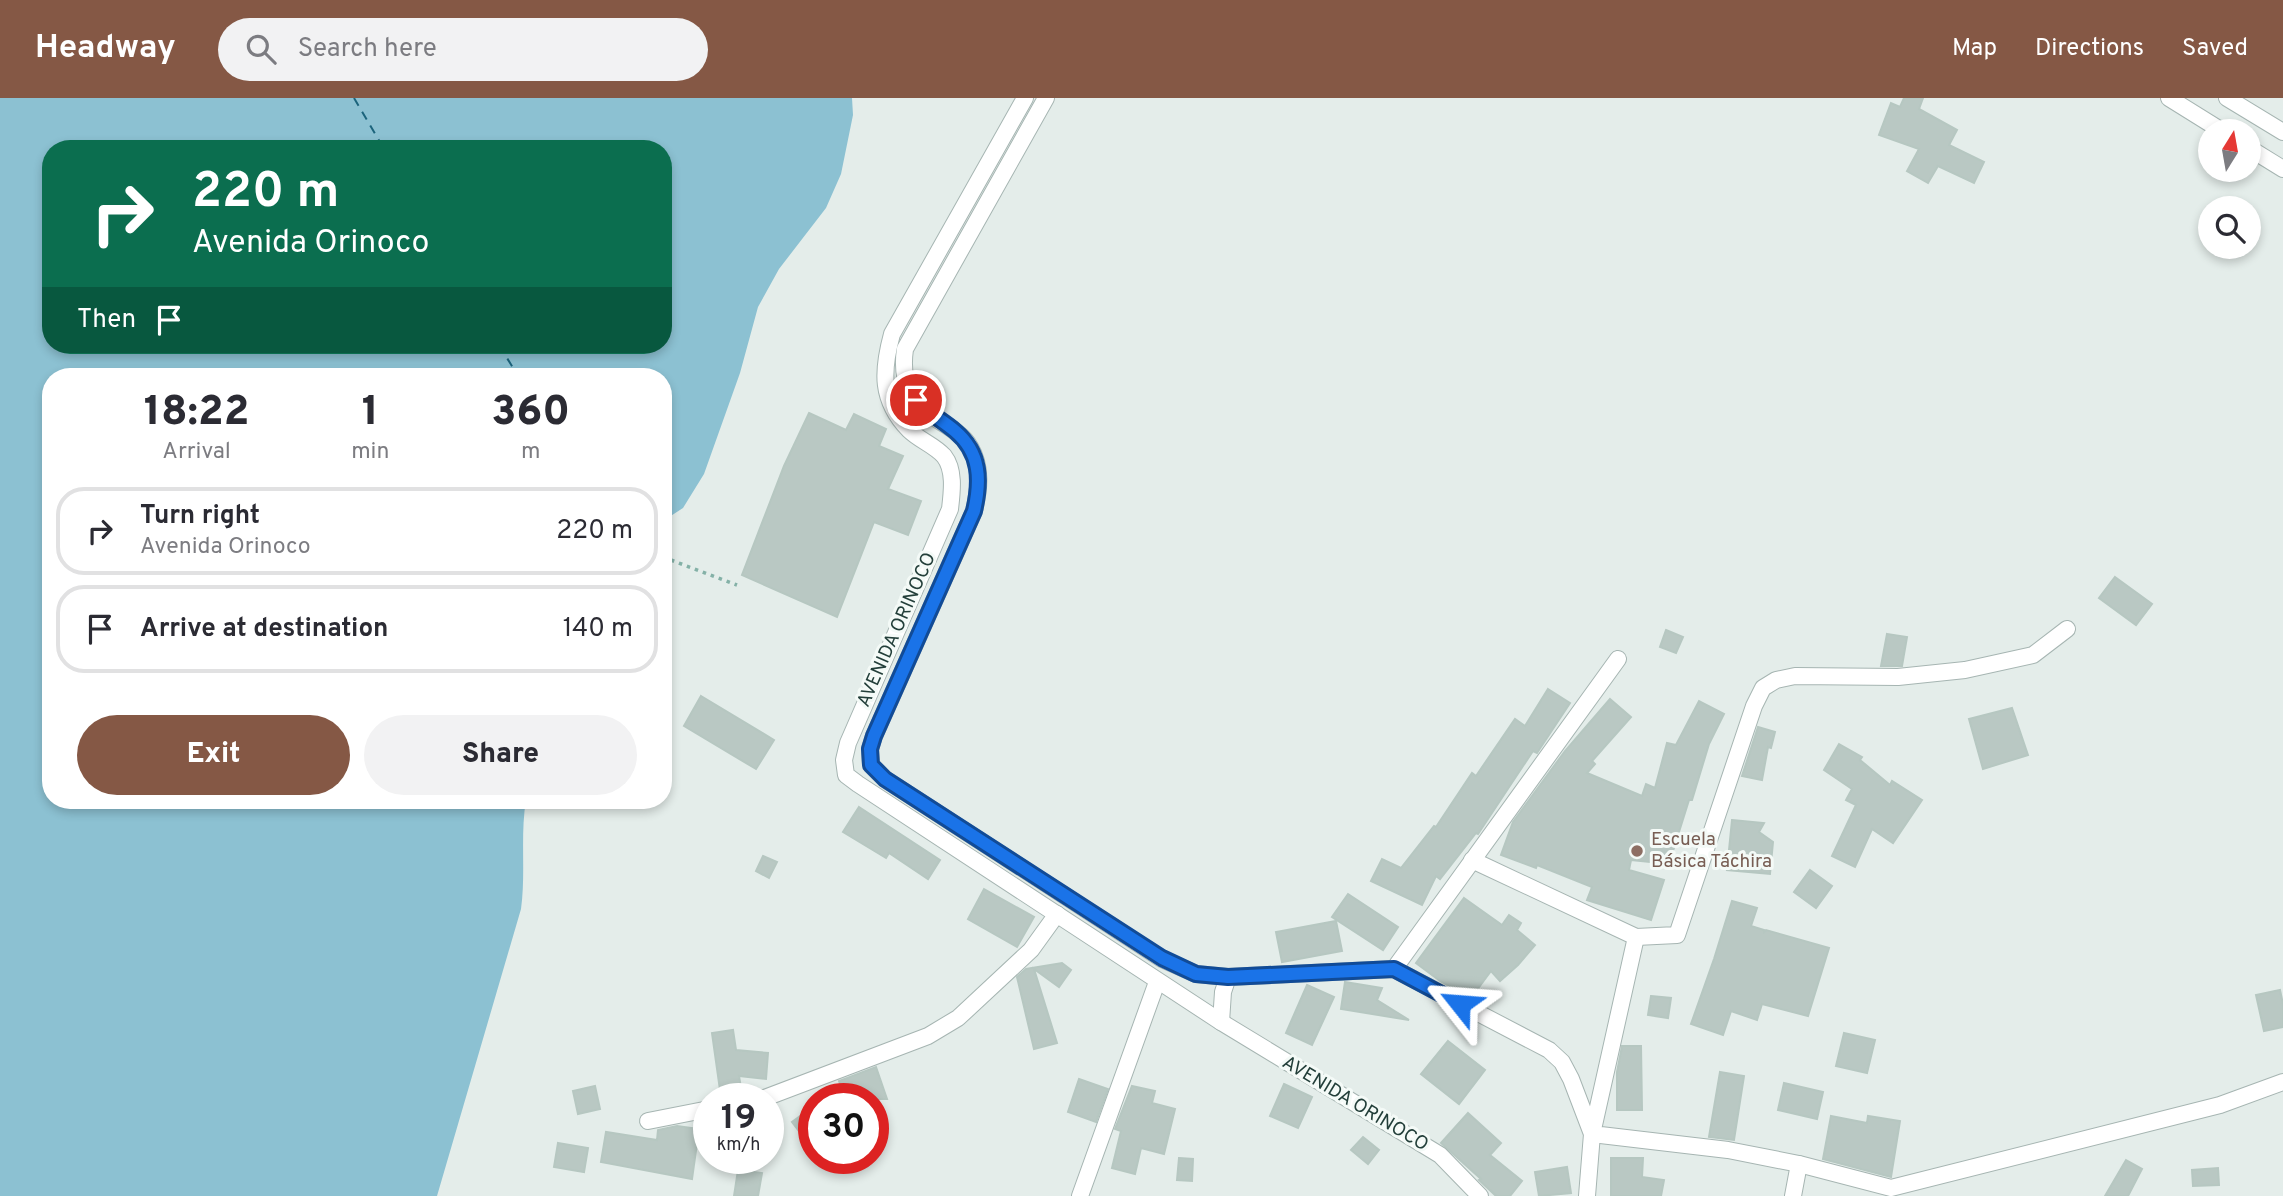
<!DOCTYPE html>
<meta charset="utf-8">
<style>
body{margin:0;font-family:Overpass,sans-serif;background:#f2f2f3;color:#2b2b33;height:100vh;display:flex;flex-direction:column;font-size:26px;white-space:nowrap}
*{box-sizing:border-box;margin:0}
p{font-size:23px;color:#7c7c81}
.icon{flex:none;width:38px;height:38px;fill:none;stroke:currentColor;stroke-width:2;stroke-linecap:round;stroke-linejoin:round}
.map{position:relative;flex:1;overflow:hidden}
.details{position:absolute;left:42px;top:270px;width:630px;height:441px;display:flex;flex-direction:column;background:#fff;border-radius:28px;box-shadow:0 4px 10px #0003}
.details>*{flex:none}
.hud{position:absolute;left:42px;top:42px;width:630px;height:214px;border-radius:28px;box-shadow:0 4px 10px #0003;background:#0b6e4f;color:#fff;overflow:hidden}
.needle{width:46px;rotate:11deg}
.fabs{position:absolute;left:2198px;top:21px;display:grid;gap:14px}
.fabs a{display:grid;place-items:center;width:63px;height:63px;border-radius:50%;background:#fff;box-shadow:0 4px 10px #0003;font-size:35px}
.speed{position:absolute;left:693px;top:985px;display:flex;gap:14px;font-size:35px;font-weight:700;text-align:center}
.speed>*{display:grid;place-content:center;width:91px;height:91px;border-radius:50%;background:#fff;box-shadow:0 4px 10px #0003;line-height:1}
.speed small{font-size:18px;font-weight:400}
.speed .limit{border:10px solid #d22;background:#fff;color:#111}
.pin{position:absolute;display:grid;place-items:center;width:60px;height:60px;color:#fff;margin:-30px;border:4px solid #fff;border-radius:50%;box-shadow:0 2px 7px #0007}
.me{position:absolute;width:77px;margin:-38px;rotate:298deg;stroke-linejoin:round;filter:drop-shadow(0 0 5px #0008)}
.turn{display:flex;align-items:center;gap:24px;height:147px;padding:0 35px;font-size:32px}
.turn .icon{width:91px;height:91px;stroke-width:2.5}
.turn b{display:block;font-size:49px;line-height:60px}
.then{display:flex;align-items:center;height:66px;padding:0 35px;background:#0003;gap:14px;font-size:26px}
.eta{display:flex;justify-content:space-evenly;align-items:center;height:119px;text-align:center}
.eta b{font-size:42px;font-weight:800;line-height:49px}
.primary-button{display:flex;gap:14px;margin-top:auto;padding:14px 35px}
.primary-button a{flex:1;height:80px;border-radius:42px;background:#855845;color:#fff;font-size:28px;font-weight:800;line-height:80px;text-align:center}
.primary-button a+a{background:#f2f2f3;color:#2b2b33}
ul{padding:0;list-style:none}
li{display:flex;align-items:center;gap:21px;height:88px;margin:0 14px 10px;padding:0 21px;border:4px solid #e1e1e2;border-radius:28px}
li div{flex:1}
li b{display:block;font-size:26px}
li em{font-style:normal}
header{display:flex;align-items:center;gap:42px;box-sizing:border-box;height:98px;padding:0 35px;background:#855845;color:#fff}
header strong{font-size:33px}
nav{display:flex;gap:38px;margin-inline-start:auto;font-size:24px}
.search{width:490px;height:63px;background:#f2f2f3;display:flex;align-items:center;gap:18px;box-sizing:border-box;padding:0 24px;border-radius:38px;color:#7c7c81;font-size:26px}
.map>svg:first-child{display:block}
</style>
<header>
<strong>Headway</strong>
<div class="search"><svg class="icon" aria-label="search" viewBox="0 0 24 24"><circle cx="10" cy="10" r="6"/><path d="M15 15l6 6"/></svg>Search here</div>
<nav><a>Map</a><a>Directions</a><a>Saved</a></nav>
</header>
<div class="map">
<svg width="2283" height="1098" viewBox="0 0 2283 1098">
<rect width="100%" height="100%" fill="#e4edea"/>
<path fill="#8cc1d2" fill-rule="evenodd" d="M0,0H852L853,17L841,76L826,110L779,171L758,209L740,275L704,376L683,410L663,423V278H51V702H526C520,738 526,775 521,811L437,1098H0ZM51,51H663V247H51Z"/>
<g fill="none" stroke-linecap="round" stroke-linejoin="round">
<g stroke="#1c647c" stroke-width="2" stroke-dasharray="9 7" stroke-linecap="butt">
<path d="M354,0L384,51"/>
<path d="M499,247L518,278"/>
</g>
</g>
<g fill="#b9c8c3" stroke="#b6c7c1" stroke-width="2">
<path d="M1904,0H1923L1919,11L1957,32L1949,47L1984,64L1974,85L1938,68L1928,85L1907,73L1919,51L1879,37L1891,5L1900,9Z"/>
<path d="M809,315L846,332L854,316L886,331L879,348L903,358L888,391L921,403L908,437L874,424L837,519L742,477L784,368Z"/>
<path d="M2115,479L2152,506L2136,527L2099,500Z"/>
<path d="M1666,532L1683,539L1676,555L1660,549Z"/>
<path d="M1887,536L1907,539L1902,568H1881Z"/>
<path d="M1548,591L1570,605L1537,655L1533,653L1478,736L1476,735L1440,781L1436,778L1422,807L1371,783L1382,761L1401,770L1434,728L1436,729L1472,675L1476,678L1515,621L1525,628Z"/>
<path d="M701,598L774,642L756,671L684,628Z"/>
<path d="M1610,601L1631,619L1592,663L1595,666L1587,675L1642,698L1646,686L1655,690L1667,645L1676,647L1699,603L1724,616L1709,646L1692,702H1689L1669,766L1631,762L1629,772L1664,782L1651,822L1587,802L1592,789L1537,767L1536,770L1501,757L1513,724L1565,653Z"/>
<path d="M2012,610L2028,657L1983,671L1969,621Z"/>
<path d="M1758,629L1775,634L1771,650L1768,649L1762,682L1742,678Z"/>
<path d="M1839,646L1862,659L1860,662L1890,687L1892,683L1922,702L1893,745L1872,731L1855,769L1832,758L1856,707L1846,702L1852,691L1824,672Z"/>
<path d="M859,709L940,762L928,781L889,755L886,760L843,734Z"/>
<path d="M1732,722L1764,725L1759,734L1773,744L1770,776L1727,772Z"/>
<path d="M763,758L777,764L769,780L756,773Z"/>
<path d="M1810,772L1832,788L1816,810L1794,794Z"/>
<path d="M984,791L1034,819L1017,849L968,821Z"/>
<path d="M1348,796L1398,829L1383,852L1332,819Z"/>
<path d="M1464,800L1502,827L1509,817L1521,825L1517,832L1535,847L1518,867L1500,883L1491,873L1471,900L1440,883L1416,865Z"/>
<path d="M1732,803L1757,810L1751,828L1764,832V834L1766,832L1829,850L1808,918L1762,906L1757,922L1731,913L1723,937L1691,926L1714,861Z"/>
<path d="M1336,823L1342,853L1282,864L1276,834Z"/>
<path d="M1062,865L1071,872L1059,889L1034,871L1057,945L1034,951L1017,879L1026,871Z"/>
<path d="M1345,884L1382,890L1377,902L1409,922L1341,911Z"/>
<path d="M1307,887L1334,899L1312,947L1286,935Z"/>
<path d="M2280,892L2283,906V929L2264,933L2256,897Z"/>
<path d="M1651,898L1671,900L1668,920L1648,917Z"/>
<path d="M733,932L736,952L768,955L766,981L739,978L742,996L721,999L712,935Z"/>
<path d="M1844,935L1875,942L1867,975L1836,968Z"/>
<path d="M1448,943L1485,972L1459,1006L1421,976Z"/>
<path d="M1622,948H1641L1642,1012H1617V974Z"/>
<path d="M876,969L887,1001H823L841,988L839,983Z"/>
<path d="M1720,974L1744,978L1734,1042L1709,1039Z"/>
<path d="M1079,981L1108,991L1096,1024L1068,1014Z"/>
<path d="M1784,985L1823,994L1817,1021L1778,1012Z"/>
<path d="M1284,986L1312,999L1298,1030L1270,1018Z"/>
<path d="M595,988L600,1011L578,1016L573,993Z"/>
<path d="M1132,988L1155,993L1152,1005L1175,1011L1164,1056L1141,1050L1135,1076L1112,1070L1121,1033L1115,1031Z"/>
<path d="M814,1008V1053L792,1024Z"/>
<path d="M1468,1015L1501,1045L1490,1057L1522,1083L1510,1098H1496L1479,1082L1481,1081L1441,1045Z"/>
<path d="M1831,1018L1867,1025L1868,1018L1900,1023L1891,1079L1823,1061Z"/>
<path d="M677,1028L699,1031L692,1081L601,1064L606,1034L657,1042L658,1032Z"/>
<path d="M1363,1039L1379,1052L1368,1066L1351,1052Z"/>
<path d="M558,1045L588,1050L584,1074L554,1069Z"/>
<path d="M1179,1060L1193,1061L1192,1083L1177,1082Z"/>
<path d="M1611,1060H1643L1642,1079L1664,1082L1661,1098H1611Z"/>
<path d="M2126,1062L2142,1071L2128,1098H2105Z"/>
<path d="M1567,1069L1571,1095L1539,1098L1535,1074Z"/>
<path d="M2218,1070L2219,1087L2193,1088L2192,1072Z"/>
<path d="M738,1072L762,1075L758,1098H734Z"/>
</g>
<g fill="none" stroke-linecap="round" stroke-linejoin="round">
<g stroke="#a6b5b2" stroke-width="18">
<g id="street">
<path d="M1025,0L892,236C882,273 880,302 909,332C919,342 934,347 944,358C955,372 952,394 950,411L848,645L844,662L846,677L858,686L1221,924L1440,1057L1480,1098"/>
<path d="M1046,0L905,251C900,286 912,305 941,324C951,330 964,338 970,349C982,369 979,392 974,413L874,638L870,651L871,667L885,681L1162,861L1196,876L1228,879"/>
<path d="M2169,0L2222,33"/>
<path d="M2227,0L2283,34"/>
<path d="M2249,50L2283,71"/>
<path d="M1472,762L1636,839L1592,1036L1728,1052L1799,1066L1891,1090L2220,1007L2283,984"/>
<path d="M1636,839L1677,837L1754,608L1763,590L1776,582L1795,578L1898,579L1965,572L2033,557L2067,531"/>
<path d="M1394,871L1618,561"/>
<path d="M1221,924L1223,894L1228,879L1394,871L1549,952L1562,964L1571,981L1592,1036L1587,1098"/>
<path d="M762,1001L928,938L958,920L1031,852L1057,816"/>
<path d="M648,1023L709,1011"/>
<path d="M1080,1098L1157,884"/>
<path d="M1793,1098L1799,1066"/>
</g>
</g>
<path stroke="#84b1a7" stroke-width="3.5" stroke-dasharray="3.5 5" stroke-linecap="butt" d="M663,459L737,487"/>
<use href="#street" stroke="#fff" stroke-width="16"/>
</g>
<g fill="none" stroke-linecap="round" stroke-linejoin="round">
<g stroke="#114b97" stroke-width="18">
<path id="route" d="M916,302C928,315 942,322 955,333C981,355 981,383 974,413L874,638L870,651L871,667L885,681L1162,860L1196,876L1228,879L1394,871L1460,906"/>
</g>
<use href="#route" stroke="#1a73e8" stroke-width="12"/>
</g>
<circle fill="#8d6e63" stroke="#f4faf7" stroke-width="2.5" cx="1637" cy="753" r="7"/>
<g text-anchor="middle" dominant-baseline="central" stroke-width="6" stroke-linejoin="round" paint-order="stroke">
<g font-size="19" fill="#233f3a" stroke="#f4faf7">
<text transform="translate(897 532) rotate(-66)">AVENIDA ORINOCO</text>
<text transform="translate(1355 1006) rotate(31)">AVENIDA ORINOCO</text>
</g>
<g font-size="19" fill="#785e54" stroke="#f4faf7" text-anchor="start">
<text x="1651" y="742">Escuela<tspan x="1651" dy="22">Básica Táchira</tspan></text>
</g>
</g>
</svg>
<div class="fabs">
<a><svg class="needle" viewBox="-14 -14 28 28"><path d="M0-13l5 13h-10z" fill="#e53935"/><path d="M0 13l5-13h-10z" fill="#7c7c81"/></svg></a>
<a><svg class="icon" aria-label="search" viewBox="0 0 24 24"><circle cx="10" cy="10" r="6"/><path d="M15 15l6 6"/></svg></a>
</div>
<div class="speed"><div>19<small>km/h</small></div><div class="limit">30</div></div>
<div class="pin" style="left:916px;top:302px;background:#d93025"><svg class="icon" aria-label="arrive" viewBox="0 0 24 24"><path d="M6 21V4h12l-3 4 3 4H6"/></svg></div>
<svg class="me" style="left:1460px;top:906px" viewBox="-20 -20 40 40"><path d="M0-17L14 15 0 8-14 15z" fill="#1a73e8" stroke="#fff" stroke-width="4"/></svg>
<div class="hud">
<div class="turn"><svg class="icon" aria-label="right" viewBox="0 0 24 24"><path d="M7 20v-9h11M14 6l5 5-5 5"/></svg><div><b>220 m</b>Avenida Orinoco</div></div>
<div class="then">Then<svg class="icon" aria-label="arrive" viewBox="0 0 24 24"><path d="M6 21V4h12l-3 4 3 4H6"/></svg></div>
</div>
<section class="details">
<div class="eta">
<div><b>18:22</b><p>Arrival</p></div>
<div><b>1</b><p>min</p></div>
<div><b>360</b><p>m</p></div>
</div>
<ul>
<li><svg class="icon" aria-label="right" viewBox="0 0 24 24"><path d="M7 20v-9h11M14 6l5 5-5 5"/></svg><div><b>Turn right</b><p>Avenida Orinoco</p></div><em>220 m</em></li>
<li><svg class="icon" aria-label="arrive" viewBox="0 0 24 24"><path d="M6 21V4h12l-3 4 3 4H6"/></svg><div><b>Arrive at destination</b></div><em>140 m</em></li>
</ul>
<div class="primary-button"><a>Exit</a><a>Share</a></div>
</section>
</div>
